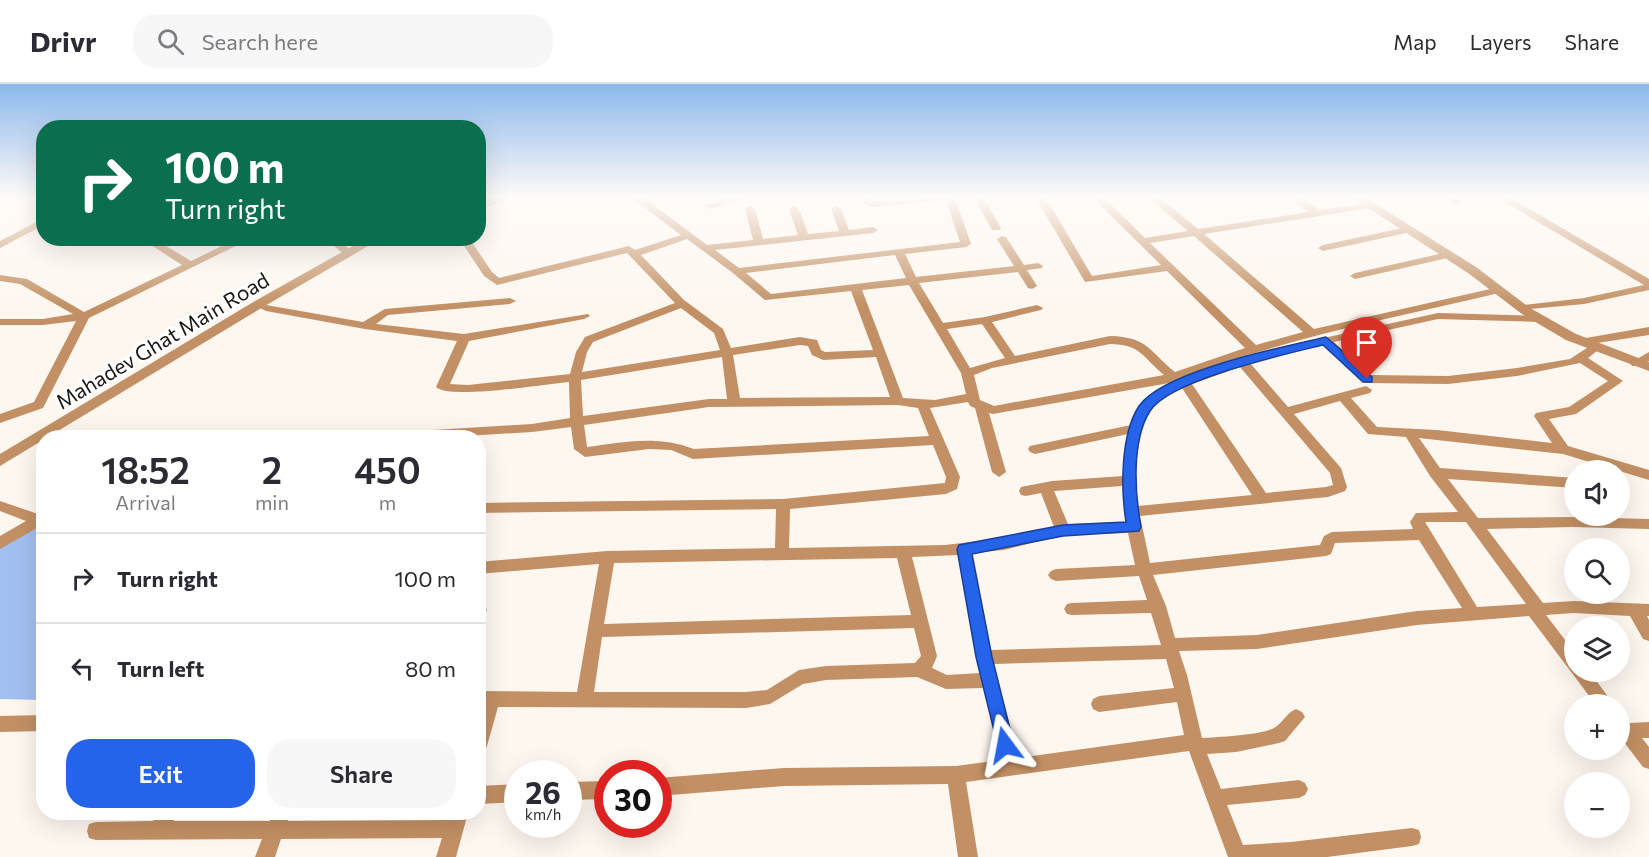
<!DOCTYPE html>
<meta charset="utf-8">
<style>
body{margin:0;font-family:Commissioner,sans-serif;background:#f7f7f7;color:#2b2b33;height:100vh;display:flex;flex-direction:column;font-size:22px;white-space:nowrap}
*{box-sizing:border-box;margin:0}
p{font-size:20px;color:#7c7c81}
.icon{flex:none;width:33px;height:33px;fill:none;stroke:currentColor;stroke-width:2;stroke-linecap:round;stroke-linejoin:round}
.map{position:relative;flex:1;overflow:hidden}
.drawer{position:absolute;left:36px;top:346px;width:450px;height:390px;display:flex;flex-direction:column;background:#fff;border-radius:24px;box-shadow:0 6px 24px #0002}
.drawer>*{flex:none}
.hud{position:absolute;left:36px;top:36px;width:450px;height:126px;border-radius:24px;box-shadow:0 6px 24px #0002;background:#0b6e4f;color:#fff;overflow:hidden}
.tools{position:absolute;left:1564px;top:376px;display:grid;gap:12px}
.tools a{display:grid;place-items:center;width:66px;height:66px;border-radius:50%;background:#fff;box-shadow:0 6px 24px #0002;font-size:30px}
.speed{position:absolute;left:504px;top:676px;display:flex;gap:12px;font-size:30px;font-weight:700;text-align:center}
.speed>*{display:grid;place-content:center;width:78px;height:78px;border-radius:50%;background:#fff;box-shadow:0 6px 24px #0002;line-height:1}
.speed small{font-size:15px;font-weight:400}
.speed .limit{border:9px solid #d22;background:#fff;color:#111}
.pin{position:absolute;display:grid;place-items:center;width:51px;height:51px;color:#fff;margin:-62px -26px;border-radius:50% 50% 50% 0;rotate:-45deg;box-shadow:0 0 6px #0007}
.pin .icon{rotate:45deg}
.me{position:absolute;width:66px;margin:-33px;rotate:347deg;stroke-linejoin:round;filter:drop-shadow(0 0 4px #0008)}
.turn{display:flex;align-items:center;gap:21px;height:126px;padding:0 30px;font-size:27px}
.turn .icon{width:78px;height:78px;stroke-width:2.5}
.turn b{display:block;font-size:42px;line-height:51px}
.eta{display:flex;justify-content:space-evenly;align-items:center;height:102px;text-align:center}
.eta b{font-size:36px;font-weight:600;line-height:42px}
.cta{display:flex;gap:12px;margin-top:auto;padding:12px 30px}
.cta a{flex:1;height:69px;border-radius:24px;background:#2563eb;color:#fff;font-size:24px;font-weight:600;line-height:69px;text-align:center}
.cta a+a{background:#f7f7f7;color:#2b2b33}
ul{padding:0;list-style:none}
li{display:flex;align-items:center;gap:18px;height:90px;padding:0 30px;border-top:2px solid #e1e1e2}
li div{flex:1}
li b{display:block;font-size:22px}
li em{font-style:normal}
header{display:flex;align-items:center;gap:36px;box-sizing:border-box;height:84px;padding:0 30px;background:#fff;border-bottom:2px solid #e1e1e2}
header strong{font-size:28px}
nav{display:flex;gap:33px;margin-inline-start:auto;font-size:21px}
.search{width:420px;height:54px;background:#f7f7f7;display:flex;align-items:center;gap:15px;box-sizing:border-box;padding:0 21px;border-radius:24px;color:#7c7c81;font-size:22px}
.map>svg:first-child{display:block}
</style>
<header>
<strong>Drivr</strong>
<div class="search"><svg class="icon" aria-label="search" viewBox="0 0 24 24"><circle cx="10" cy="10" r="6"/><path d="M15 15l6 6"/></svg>Search here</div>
<nav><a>Map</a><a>Layers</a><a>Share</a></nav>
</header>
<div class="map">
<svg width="1649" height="773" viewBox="0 0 1649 773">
<rect width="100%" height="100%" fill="#fef7f0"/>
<path fill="#a2bff1" d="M43,434V616L0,615V462Z"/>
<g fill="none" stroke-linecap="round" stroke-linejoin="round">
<g fill="#c29064" fill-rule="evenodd">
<path d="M632,114H644L707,161L753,156L745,125L750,122L755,125L763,155L798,151L789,125L794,122L799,125L808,150L839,147L831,125L836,122L841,125L849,146L873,143L878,146L873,149L715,166L739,184L960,158L946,116L870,123L858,114H869L872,117L955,114L971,160L966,163L905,170L916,193L1014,182L997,155L1002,152L1006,153L1024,181L1038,179L1043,182L1042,184L1027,186L1037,202L1032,205L1028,204L1018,188L919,199L943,239L985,233L1037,221L1043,224L1041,226L992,238L1015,272L1110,252C1148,253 1149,267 1175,288L1245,264L1167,187L1085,198L1036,114H1046L1092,192L1161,181L1093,114H1104L1145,154L1188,147L1149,114H1160L1198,145L1309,128L1290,114H1302L1320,126L1373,119L1375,121L1370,124L1204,150L1314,245L1499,203L1504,206L1499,209C1393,234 1286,254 1185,293L1260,268L1438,229L1540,232L1546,235L1540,238L1438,235L1334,258L1370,291L1448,292L1517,284L1570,275L1593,260L1580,261L1578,258L1580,255L1649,243V251L1597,259L1602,263L1588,274L1623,297L1576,330L1549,335L1568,362L1649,386V396L1563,370L1419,354L1440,384L1575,394V404L1448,395L1478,434L1572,433L1649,435V445L1572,443L1487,445L1543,519L1574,517L1649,520V532H1647L1649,536V557L1643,555L1630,532L1574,529L1546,531L1575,569V588H1590L1614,621H1596L1529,532L1417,541L1257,565L1179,567L1187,591L1202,654C1218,653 1261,651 1274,644C1283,639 1286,629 1296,625L1302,628L1305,633L1285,657L1279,659L1236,668L1207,670L1221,705L1299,696L1305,699L1308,705L1305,711L1299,714L1227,721L1243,761L1291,758L1412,744L1419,746L1421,753L1419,760L1412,762L1327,773H1228L1189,667L966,698L978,773H958L948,700L784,702L658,712V694L784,684L956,682L1001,676L983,604L946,605L917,593L826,596L803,600L770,620L746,624L498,623L487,662L484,668L478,670V632L482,623H478V607L577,608L599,480L478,490V478L607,467L775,464L776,425L478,429V419L783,415L945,399L946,393L933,361L693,375L671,366L649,365L585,373L574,365L571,343L532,348L432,354L428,350L434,346L532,340L570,334L569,298C546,300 449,316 436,303L457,257L365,245L266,227L260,224L266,221L363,238L385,225L510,214L516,217L510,220L388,231L376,240L464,250L588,230L590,232L584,235L469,257L450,300L468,301L570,290L576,268L585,253L675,219L627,169L497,201L484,192L459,154H469L492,188L499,194L629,162L635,166L681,151ZM1194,152L1303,248L1256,261L1150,159ZM687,155L733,189L765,216L851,207L873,266L825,268L821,266L817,256L800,253L731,264L723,245L684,216L641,171ZM895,171L906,194L771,210L746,189ZM909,201L961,289L966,310L935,316L903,314L862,206ZM681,224L714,249L720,266L582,288L587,268L593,258ZM982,240L1005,274L970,284L947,245ZM1110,260C1141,260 1143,274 1164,291L994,322L980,316L974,291L992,284ZM800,261L808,262L812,271L823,276L876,273L890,313L740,314L733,271ZM1323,261L1363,298L1367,299L1448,300L1517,292L1580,279L1608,297L1569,323L1536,329L1534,332L1552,359L1437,346L1377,343L1351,314L1370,309L1372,306L1366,302L1288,323L1250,279ZM722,273L727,315H709L583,332L581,296ZM1240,283L1330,389L1333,401L1326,403L1266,409L1192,300ZM1175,298C1150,308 1141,315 1131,341L1030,362L1028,365L1030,368L1035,370L1128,350L1123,392L1052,397L1021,403L1019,407L1021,411L1026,412L1041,409L1054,443L1004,454L945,461L789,464L790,425L946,410L957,405L960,393L930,324L968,318L970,322L975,324L992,388L999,393L1006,388L989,329L993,330ZM1182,304L1252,411L1138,422C1133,399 1137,344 1151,325C1159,314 1170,309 1182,304ZM1340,317L1368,350L1406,353L1430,392L1458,428L1416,429L1410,438L1413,445L1332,448L1324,452L1320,461L1150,479L1140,432L1328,413L1345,407L1347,403L1341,384L1294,330ZM898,321L918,324L929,352L694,365C657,351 626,358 587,363L584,341L709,323ZM1122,402L1126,438L1068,440L1054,407ZM1425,438H1466L1526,520L1477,523ZM1128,449L1135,481L1056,485L1051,487L1048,491L1051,495L1056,497L1139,492L1147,516L1072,519L1067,520L1064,525L1067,530L1072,531L1151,529L1161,561L991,566L972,469L1004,466L1063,451ZM1419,456L1462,524L1417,527L1257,551L1175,554L1166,522L1153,491L1326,472L1331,470L1335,459ZM958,471L976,573L980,589L947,591L932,584L937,572L912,473ZM897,474L911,531L604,540L614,479ZM914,544L921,572L915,579L826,582L799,586L767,606L746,608H594L602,553ZM1166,575L1174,604L1099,612L1093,615L1091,620L1093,625L1099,628L1177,618L1184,651L1018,674L994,580Z"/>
<path d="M720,114H749L709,125L704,122L722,116Z"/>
<path d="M974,114H984L1001,144L1000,146H992Z"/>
<path d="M1446,114H1458L1461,117L1456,120Z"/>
<path d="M1498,114H1511L1649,195V206L1584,220L1519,226L1517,224L1523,221L1584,214L1644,201Z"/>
<path d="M44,134V141L0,164V157Z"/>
<path d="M1407,143L1411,144V148L1323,167L1318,164L1323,161Z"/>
<path d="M140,154H153L191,177L238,154H252L89,234L43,324L0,339V330L34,318L76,237L43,241H0V235H43L73,230L20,200L0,197V191L27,195L84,228L182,181Z"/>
<path d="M324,154H336L353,168L352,170H344Z"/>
<path d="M1448,168L1453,171L1452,173L1355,195L1350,192L1355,189Z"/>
<path d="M1649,268V277L1640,282H1632L1630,279Z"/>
<path d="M0,417L38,430L44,428V440L0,465V452L26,437L0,427Z"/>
<path d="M478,520L484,521L487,526L483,533L478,534Z"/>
<path d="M44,631V647L0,648V632Z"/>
<path d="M1620,632L1630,639L1649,638V654H1642L1649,663V685L1643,683L1620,653Z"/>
<path d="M608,697V715L568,716V698Z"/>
<path d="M518,700V718L478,720V702Z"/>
<path d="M158,729H177L174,737H270L273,729H291L288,737L448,736L450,729H468L456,773H436L442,754L281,755L275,773H255L262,755L96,756L89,754L87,747L89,740L96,738L153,737Z"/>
</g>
<g fill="#c29064" fill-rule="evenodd">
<path d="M495,114H512L478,126V119Z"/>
<path d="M1353,114H1366L1476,183L1530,224L1576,250L1649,278V287L1566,256L1522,230L1468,189Z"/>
<path d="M367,154H382L263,223L0,382V370L255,217Z"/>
</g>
</g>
<linearGradient id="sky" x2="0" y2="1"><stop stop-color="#8cb8ec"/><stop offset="0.51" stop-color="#fffbf8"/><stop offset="1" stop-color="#fffbf8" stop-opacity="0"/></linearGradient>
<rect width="1649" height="223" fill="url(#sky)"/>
<path fill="#2563eb" stroke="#184099" stroke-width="1.5" d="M1326,253L1372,293V298H1363L1323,261C1286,270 1169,296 1150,327C1131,357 1135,410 1141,443L1139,447L1063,452L972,470L992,573L1014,661L1012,667L1005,670L999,667L976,573L957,465L959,461L1063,441L1126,438C1121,406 1120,351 1139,322C1163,287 1283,263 1326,253Z"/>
<g text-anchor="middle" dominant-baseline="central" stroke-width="6" stroke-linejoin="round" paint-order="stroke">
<g font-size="21" fill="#1a1714" stroke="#fff">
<text transform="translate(162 256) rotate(-31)">Mahadev Ghat Main Road</text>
</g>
</g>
</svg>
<div class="tools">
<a><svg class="icon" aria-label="sound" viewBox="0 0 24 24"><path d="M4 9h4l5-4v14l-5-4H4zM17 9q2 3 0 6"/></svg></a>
<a><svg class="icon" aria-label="search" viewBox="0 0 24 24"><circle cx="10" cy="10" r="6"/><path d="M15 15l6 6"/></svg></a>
<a><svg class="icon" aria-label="layers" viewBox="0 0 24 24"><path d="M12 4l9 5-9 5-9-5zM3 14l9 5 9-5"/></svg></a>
<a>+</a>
<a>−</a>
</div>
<div class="speed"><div>26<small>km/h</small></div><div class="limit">30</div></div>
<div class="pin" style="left:1367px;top:295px;background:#d93025"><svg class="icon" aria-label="arrive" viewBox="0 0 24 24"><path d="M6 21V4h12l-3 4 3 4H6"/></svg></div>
<svg class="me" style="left:1005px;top:661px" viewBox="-20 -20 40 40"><path d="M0-17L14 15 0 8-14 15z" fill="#2563eb" stroke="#fff" stroke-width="4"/></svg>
<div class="hud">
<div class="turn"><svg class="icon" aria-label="right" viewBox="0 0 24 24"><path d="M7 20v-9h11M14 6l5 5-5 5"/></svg><div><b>100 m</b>Turn right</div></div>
</div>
<section class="drawer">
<div class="eta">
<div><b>18:52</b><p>Arrival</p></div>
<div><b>2</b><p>min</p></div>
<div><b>450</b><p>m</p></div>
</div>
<ul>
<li><svg class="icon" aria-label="right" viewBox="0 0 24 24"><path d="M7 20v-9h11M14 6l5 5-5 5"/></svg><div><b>Turn right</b></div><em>100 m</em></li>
<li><svg class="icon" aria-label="left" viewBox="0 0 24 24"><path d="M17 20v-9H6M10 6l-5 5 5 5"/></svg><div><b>Turn left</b></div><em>80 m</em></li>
</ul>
<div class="cta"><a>Exit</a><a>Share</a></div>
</section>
</div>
